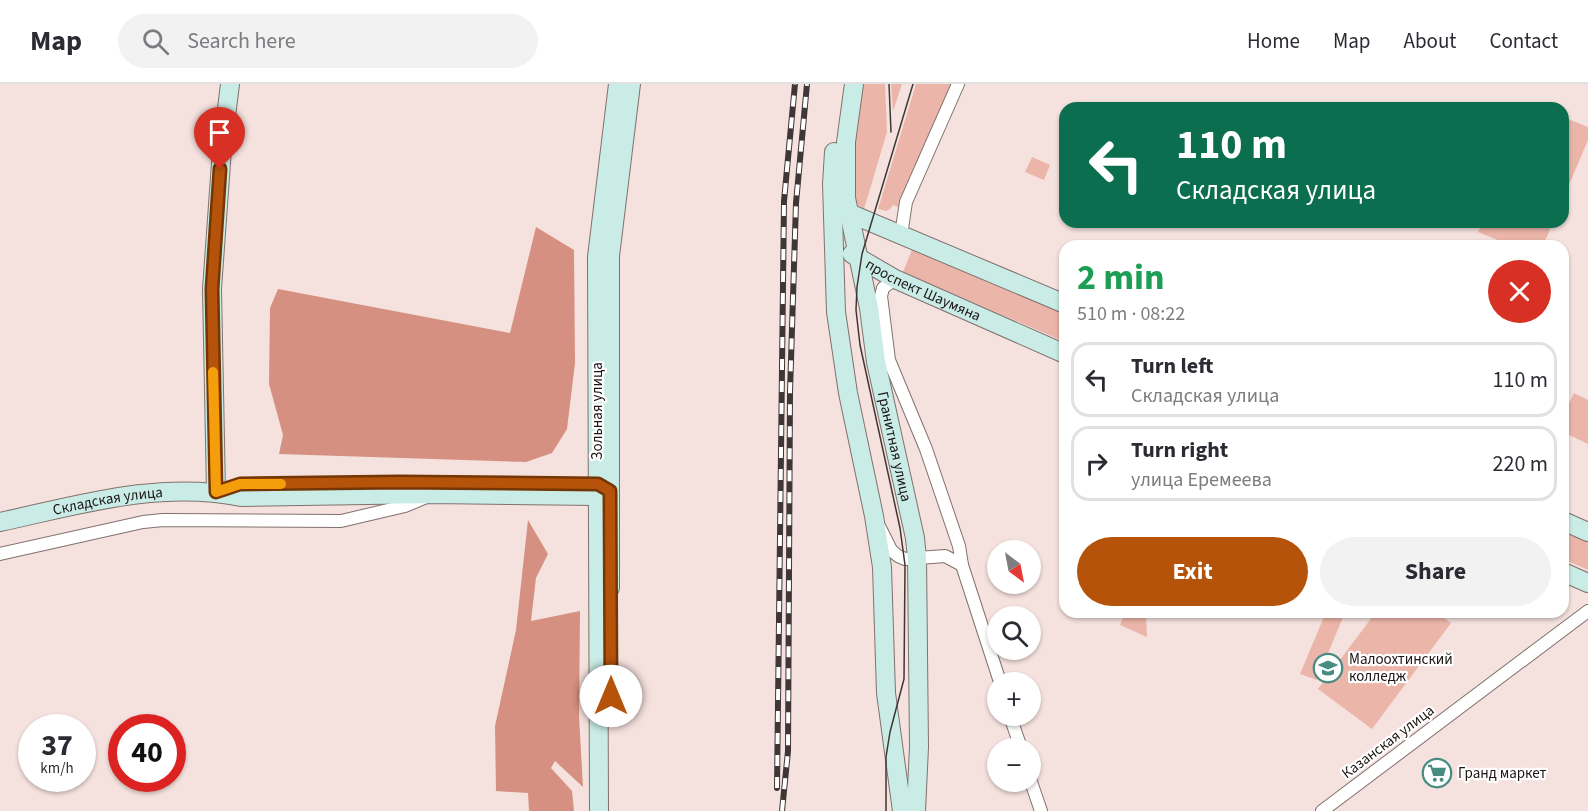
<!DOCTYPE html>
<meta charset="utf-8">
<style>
body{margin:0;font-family:"Source Sans 3",sans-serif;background:#f2f2f3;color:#2b2b33;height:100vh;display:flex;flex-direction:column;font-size:22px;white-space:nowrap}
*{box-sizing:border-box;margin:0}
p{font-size:20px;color:#7c7c81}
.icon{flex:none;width:33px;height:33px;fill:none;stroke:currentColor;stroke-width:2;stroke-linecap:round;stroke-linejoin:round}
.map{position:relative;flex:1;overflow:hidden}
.details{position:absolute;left:1059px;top:156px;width:510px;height:378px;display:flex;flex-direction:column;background:#fff;border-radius:18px;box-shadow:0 2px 4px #0004}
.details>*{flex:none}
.banner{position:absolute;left:1059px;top:18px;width:510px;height:126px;border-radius:18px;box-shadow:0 2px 4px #0004;background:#0b6e4f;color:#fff;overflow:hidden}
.needle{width:39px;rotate:148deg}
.tools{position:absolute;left:987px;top:456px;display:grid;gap:12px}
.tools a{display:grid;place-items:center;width:54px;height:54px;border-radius:50%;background:#fff;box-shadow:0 2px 4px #0004;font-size:30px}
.speed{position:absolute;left:18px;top:630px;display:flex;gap:12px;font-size:30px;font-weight:700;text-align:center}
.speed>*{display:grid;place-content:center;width:78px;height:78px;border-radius:50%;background:#fff;box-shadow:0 2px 4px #0004;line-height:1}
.speed small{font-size:15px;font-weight:400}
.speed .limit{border:9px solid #d22;background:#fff;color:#111}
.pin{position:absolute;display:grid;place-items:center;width:51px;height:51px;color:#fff;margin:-62px -26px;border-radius:50% 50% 50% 0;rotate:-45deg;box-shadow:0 0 6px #0007}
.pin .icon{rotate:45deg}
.me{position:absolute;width:66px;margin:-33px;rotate:0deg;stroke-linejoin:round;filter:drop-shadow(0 0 4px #0008)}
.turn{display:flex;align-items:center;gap:21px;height:126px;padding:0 18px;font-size:27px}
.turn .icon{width:78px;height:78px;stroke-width:2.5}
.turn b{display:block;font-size:42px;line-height:51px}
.round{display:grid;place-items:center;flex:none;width:63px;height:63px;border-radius:32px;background:#f2f2f3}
.overview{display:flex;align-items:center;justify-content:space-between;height:102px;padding:0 18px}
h1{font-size:36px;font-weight:700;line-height:45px;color:#1e9e55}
.primary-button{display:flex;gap:12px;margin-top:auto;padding:12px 18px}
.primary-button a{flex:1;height:69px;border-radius:36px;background:#b45309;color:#fff;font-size:24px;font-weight:700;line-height:69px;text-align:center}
.primary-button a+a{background:#f2f2f3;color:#2b2b33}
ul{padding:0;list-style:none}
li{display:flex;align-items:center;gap:18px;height:75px;margin:0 12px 9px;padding:0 6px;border:3px solid #e1e1e2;border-radius:18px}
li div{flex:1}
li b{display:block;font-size:22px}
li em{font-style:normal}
header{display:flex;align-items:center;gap:36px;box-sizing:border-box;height:84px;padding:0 30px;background:#fff;border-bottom:2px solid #e1e1e2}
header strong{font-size:28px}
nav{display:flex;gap:33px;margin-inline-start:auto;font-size:21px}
.search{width:420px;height:54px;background:#f2f2f3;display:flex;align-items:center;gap:15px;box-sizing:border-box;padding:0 21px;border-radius:33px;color:#7c7c81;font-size:22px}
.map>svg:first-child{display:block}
</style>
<header>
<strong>Map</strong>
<div class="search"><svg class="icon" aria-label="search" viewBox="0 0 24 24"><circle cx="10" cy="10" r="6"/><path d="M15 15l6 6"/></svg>Search here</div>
<nav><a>Home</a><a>Map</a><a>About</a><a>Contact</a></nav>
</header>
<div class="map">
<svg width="1588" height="727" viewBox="0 0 1588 727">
<rect width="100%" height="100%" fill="#f5e2de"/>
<g fill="#ebb5a9">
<path d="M862,0H885L887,48L864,125L858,121L852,112L855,60Z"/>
<path d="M891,0H902L893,27Z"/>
<path d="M916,0H955L898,123L893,121L890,125L886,127L878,125Z"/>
<path d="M1563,33L1588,43V56L1563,115Z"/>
<path d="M1032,73L1050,81L1044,96L1025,88Z"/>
<path d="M1483,138H1553L1543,162H1512L1478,148Z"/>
<path d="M913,163L1065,229V258L903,188Z"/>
<path d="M1574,309L1588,316V360L1563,348V332Z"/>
<path d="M1563,446L1588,457V486L1563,475Z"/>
<path d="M1125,528H1141L1146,530L1147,553L1120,541Z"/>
<path d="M1326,528H1345L1317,596L1300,590Z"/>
<path d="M1376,528H1436L1451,539L1372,645L1318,605Z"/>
</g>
<g fill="#d59081">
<path d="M536,143L574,166L575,279L567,345L552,369L526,378L279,370L283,351L269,300L270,224L278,205L510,249Z"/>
<path d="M528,436L548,470L536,494L531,537L580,527L579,632L583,703L555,677L551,684L572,707L574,727H529L528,709L496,707L495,642L516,546Z"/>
</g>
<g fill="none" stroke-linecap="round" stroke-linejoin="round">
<g stroke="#81716e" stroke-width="14">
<g id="street">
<path d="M901,151L906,118L958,0"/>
<path d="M895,195L883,204L881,212L889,276L926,365L959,462L962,481L1000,598"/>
<path d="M880,444L891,466L898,472L905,475L945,472L962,481"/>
<path d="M0,470L143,438L163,436L341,437L405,422L424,414"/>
<path d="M1010,632L1021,664"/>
<path d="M1030,695L1041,727"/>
<path d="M1322,727L1588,527"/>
</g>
</g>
<g stroke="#81716e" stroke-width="20">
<g id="secondary">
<path id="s1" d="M854,0L846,58V114L869,224L876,278L915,454L917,474L919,663L916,727"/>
<path d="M834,68L832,100L836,228L848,309L874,432L882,483L886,609L902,727"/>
<path d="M849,129L1065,220"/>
<path id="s2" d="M852,170L895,195L1065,270"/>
<path d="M216,408L212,205L222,65L230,0"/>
<path d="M1563,437L1588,448"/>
<path id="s3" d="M0,438C79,421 160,396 241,413L432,410L597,412L609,408"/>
<path d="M1563,488L1588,499"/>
<path d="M610,504V172L631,0"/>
<path d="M599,727L597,173L618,0"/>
</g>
</g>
<use href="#street" stroke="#fff" stroke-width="12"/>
<use href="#secondary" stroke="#c9ece6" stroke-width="18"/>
<g stroke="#3f3735" stroke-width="1.5">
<path d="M889,0L891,48"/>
<path d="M886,727V673L890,648L904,595L905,481L900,444L860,261L856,226L857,203L862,170L913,0"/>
</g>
<g stroke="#3f3735" stroke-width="6">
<g id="rail">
<path d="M777,704L784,117L795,0"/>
<path d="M782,727L788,667L790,308L796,119L807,0"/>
</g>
</g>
<use href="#rail" stroke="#fff" stroke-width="4" stroke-dasharray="11" stroke-linecap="butt"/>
</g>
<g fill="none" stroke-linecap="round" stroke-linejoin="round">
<g stroke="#753606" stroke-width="15">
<path id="route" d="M220,85L212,205L216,408L240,400L399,398L598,400L610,407L611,612"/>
</g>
<use href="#route" stroke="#b45309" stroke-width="10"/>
<path stroke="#f59e0b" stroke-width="10" d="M213,288L216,408L240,400H281"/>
</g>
<defs>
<g id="university-ring" transform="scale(1.5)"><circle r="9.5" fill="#fff" stroke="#488c81" stroke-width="1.5"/><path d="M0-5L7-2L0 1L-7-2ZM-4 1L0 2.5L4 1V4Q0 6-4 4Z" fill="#488c81"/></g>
<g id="supermarket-ring" transform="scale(1.5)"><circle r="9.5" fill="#fff" stroke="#488c81" stroke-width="1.5"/><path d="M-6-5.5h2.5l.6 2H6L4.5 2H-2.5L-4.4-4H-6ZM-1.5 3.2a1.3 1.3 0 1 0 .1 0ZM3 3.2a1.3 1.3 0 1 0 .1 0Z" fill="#488c81"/></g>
</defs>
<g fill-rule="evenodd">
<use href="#university-ring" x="1328" y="584"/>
<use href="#supermarket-ring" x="1437" y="689"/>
</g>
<g text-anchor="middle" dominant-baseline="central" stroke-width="4.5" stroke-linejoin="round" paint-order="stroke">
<g font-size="15" fill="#1b1514" stroke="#fff">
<text stroke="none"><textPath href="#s2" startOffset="80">проспект Шаумяна</textPath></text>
<text transform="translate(597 327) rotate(-90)">Зольная улица</text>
<text stroke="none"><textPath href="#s1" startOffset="368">Гранитная улица</textPath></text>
<text stroke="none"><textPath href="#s3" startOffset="110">Складская улица</textPath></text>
<text transform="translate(1388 658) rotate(-37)">Казанская улица</text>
</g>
<g font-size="15" fill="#1b1514" stroke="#fff" text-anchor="start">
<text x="1349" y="575">Малоохтинский<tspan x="1349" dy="17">колледж</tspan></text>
<text x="1458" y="689">Гранд маркет</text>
</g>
</g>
</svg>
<div class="tools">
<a><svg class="needle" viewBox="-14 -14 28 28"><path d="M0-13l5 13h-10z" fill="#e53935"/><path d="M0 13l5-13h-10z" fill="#7c7c81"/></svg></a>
<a><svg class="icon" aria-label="search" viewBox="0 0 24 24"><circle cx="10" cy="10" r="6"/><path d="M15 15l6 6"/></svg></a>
<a>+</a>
<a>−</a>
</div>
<div class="speed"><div>37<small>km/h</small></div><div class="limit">40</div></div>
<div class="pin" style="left:220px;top:85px;background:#d93025"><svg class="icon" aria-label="arrive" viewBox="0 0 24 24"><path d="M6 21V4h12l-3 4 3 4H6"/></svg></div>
<svg class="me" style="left:611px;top:612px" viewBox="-20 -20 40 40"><circle r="19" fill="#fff"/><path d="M0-13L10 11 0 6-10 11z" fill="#b45309"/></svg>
<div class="banner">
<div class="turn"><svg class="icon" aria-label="left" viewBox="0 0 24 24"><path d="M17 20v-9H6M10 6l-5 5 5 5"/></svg><div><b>110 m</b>Складская улица</div></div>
</div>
<section class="details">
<div class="overview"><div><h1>2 min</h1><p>510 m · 08:22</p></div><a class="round" style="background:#d93025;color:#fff"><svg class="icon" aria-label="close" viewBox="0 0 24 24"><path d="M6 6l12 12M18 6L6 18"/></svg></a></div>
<ul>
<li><svg class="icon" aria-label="left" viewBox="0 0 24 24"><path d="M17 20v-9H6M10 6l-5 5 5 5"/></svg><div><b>Turn left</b><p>Складская улица</p></div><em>110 m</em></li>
<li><svg class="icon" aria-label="right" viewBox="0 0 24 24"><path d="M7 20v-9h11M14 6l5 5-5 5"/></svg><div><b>Turn right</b><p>улица Еремеева</p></div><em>220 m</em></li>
</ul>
<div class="primary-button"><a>Exit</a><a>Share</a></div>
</section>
</div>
